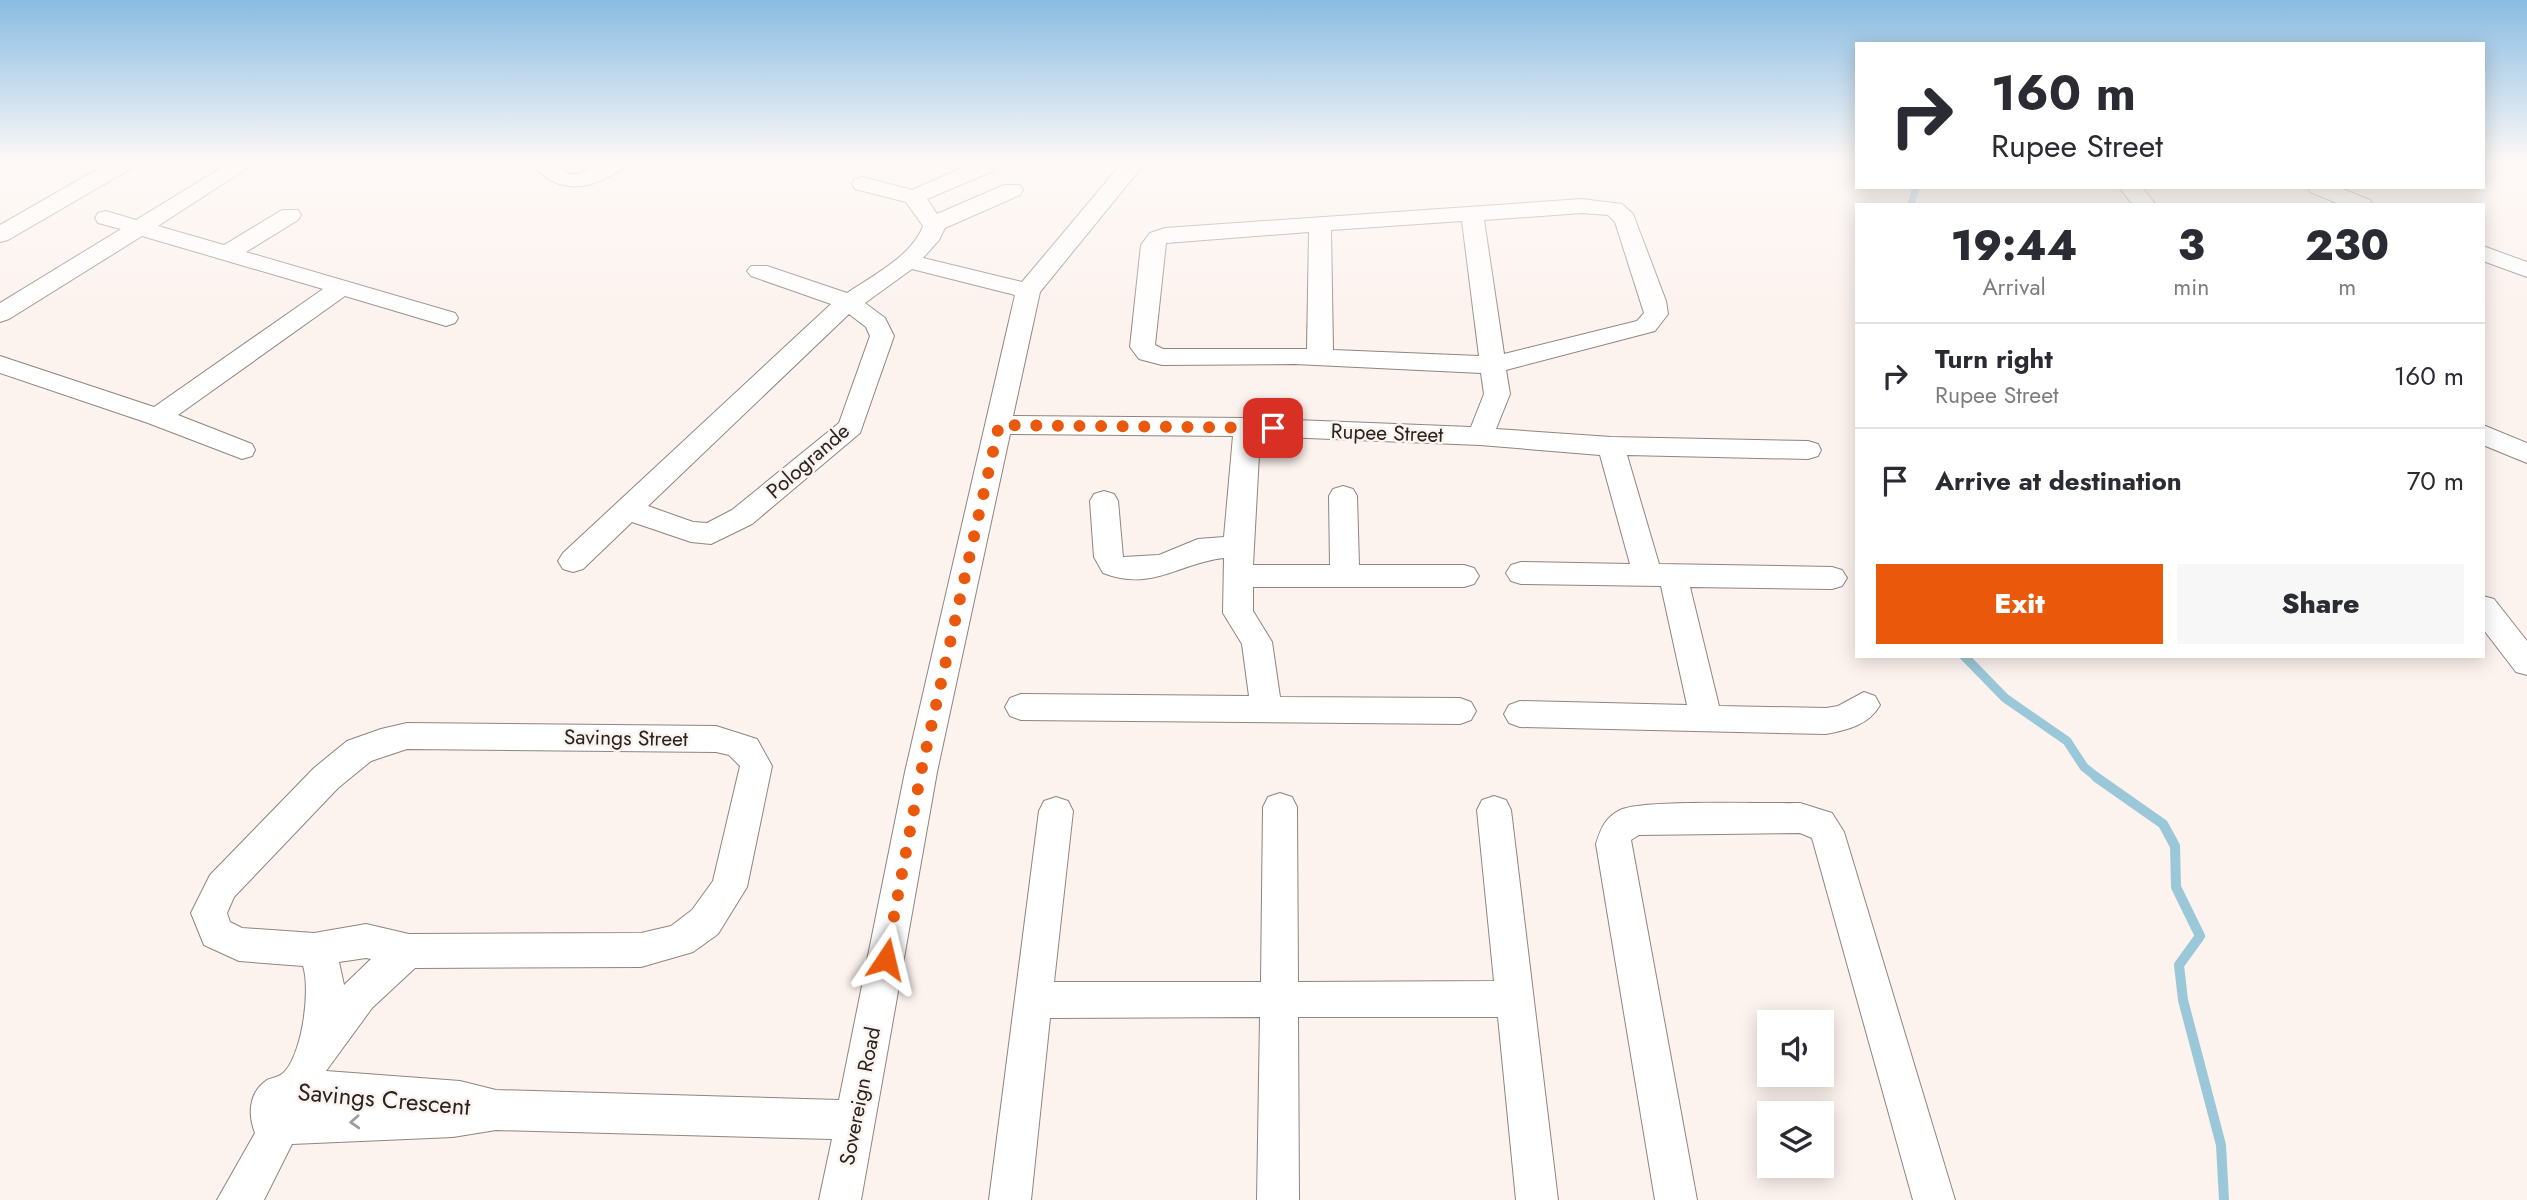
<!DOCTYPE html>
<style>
body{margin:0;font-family:Jost,sans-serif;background:#f7f7f7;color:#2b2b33;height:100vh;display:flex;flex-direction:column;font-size:26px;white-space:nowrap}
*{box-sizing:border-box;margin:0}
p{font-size:23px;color:#7c7c81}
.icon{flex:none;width:38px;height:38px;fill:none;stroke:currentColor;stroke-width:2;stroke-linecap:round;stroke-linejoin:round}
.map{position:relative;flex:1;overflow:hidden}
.drawer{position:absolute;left:1855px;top:203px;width:630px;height:455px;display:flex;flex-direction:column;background:#fff;border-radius:0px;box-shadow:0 4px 18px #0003}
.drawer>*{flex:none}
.banner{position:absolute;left:1855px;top:42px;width:630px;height:147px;border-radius:0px;box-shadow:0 4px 18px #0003;background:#fff;color:#2b2b33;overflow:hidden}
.buttons{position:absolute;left:1757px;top:1010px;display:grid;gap:14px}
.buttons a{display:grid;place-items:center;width:77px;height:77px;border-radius:0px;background:#fff;box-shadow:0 4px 18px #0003;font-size:35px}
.pin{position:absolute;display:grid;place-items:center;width:60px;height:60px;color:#fff;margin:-30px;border-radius:14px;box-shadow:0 4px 10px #0006}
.me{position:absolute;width:77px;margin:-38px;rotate:10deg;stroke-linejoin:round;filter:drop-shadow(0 0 5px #0008)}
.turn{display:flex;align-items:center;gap:24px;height:147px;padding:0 21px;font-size:32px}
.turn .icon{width:91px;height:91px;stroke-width:2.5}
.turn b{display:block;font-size:49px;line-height:60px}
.eta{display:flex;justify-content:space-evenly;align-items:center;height:119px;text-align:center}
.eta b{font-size:42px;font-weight:800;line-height:49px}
.cta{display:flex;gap:14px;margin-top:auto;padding:14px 21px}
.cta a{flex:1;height:80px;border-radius:0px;background:#ea580c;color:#fff;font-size:28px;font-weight:800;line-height:80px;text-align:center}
.cta a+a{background:#f7f7f7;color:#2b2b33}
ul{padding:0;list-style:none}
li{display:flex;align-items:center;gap:21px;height:105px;padding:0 21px;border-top:2px solid #e1e1e2}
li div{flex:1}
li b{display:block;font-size:26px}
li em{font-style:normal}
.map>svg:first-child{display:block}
</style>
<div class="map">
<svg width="2527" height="1200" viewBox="0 0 2527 1200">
<rect width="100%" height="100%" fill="#fcf2ee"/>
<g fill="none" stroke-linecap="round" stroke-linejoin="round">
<path stroke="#9ac8d9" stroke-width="7" d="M1911,205L1916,187"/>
<path stroke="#9ac8d9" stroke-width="9" d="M1964,656L2005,698L2067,741L2084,767L2099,779"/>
<path stroke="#9ac8d9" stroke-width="10" d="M2096,777L2163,824L2175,846L2176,887L2200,936L2179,965L2183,1000L2221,1145L2224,1200"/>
<g stroke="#8e8581" stroke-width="2">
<g id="minor">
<path d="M108,163H135L132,168L8,240L0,242V225Z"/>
<path d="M229,163H255L158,226L224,245L282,210H298L301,215L298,220L246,252L455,313L458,318L455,323L446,326L345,296L178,415L252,444L255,450L252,456L242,459L148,423L0,373V356L154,407L323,289L142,236L9,319L0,322V303L121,229L98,223L95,218L98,213L106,211L136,220Z"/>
<path d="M532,163H555L569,174H579L602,163H628C623,169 617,172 610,176C582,192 552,191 532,163Z"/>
<path d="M973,163H994L996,166L993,171L927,199L937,214L1004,185H1020L1023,190L1020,195L945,228L939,240L923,258L1022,282L1122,163H1145L1040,292L1013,416L1247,418L1471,427L1484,394L1481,373L1295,364L1162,365L1139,359L1130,347L1141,245L1150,233L1165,228L1582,199L1622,204L1633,214L1666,301L1668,314L1655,331L1506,370L1510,394L1496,429L1611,437L1808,441L1818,444L1821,450L1818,456L1808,459L1627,455L1659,564L1832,567L1842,570L1847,578L1842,586L1832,589L1690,587L1719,706L1826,708L1838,706L1864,692L1875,696L1880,705C1869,725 1847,730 1826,734L1520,727L1509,723L1504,714L1509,705L1520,701L1687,705L1661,586L1521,584L1511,581L1506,573L1511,565L1521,562L1630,564L1600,455L1480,445L1260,436L1253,565H1330L1329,496L1333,489L1343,486L1353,489L1357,496L1359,565H1464L1474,568L1479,576L1474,584L1464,587H1253V611L1272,642L1280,697L1460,698L1471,702L1476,711L1471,720L1460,724L1021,720L1010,716L1005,707L1010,698L1021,694L1249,696L1242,644L1223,613L1224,558C1178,563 1153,592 1103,573L1094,557L1090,501L1094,494L1104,491L1114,494L1118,501L1123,557L1159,555L1198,539L1224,537L1233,436L1010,434L937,772L861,1200H819L832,1139L496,1130L453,1137L292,1144L264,1200H217L255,1133C248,1115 248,1093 267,1080C271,1078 278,1077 282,1074C302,1058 311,990 303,966L239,961L204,945L191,913L210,875L314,768L347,741L381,729L407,723L716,726L757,739L772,766L747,887L718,934L693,952L641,967L415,968L372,1008L326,1071L460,1081L496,1090L839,1100L905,772L1015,295L912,269L865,303L885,318L894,336L860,433L752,524L711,544L691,542L632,522L583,569L573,572L563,569L558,561L563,553L831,304L751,276L747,271L751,266H767L847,293C872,276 912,256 923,226L906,202L855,189L852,184L855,179L863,177L912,190ZM1582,213L1608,215L1615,222L1644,313L1637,321L1504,354L1484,220ZM1462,221L1479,356L1333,350L1331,230ZM1309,232L1307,349H1163L1155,345L1166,243ZM849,314L866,327L870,336L839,423L732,510L707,523L693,522L648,506ZM407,749L716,752L729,755L740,766L713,881L692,910L671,926L641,933L409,934L366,924L314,933L242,928L230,922L227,913L234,897L338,788L371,761ZM366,958L371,959L344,985L339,962Z"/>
<path d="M2119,187H2142L2156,205H2133Z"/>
<path d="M2307,187H2338L2370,200L2373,205H2342L2310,192Z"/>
<path d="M2483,246L2527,262V277L2483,261Z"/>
<path d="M2483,425L2527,443V463L2483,445Z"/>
<path d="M2483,596L2494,599L2527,641V675L2516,672L2483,629Z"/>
<path d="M1280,793L1292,797L1297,807L1298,982L1494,981L1477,810L1482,800L1494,796L1506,800L1511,810L1558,1200H1516L1498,1017H1298L1299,1200H1257L1260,1017L1050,1018L1031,1200H989L1039,811L1044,801L1056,797L1068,801L1073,811L1054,982H1261L1263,807L1268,797Z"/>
<path d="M1800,803L1832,813L1844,832L1955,1200H1913L1812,838L1800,833L1639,835L1631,840L1697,1200H1655L1596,844C1601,828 1605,818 1620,810C1642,799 1767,804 1800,803Z"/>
</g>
</g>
<use href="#minor" fill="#fff" fill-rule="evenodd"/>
</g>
<defs><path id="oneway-chevron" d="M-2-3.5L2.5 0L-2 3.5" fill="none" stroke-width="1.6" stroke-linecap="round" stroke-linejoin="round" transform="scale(1.75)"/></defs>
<use stroke="#9e9c9c" href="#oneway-chevron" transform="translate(355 1122) rotate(177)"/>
<linearGradient id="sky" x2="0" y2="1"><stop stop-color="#89bce2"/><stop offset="0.49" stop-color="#fef9f7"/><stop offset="1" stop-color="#fef9f7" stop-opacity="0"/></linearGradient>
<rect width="2527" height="331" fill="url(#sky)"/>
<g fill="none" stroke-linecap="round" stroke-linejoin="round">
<path stroke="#ea580c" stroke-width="12" stroke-dasharray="0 21.6" d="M886,959L921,772L999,425L1273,428"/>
</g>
<g text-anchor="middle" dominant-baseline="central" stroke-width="5" stroke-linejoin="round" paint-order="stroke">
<g font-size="21" fill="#272422" stroke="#fcf2ee">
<text transform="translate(1387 433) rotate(2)">Rupee Street</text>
<text transform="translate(808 461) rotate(-41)">Pologrande</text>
<text transform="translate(626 738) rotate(1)">Savings Street</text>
<text transform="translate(860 1096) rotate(-79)">Sovereign Road</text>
</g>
<g font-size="24" fill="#272422" stroke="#fcf2ee">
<text transform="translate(384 1099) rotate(5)">Savings Crescent</text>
</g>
</g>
</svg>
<div class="buttons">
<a><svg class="icon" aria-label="sound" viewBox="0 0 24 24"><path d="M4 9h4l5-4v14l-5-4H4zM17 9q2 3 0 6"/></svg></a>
<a><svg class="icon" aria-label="layers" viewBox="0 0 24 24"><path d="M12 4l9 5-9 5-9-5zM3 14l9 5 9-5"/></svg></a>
</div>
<div class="pin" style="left:1273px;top:428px;background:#d93025"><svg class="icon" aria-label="arrive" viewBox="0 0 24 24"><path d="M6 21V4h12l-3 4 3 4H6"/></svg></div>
<svg class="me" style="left:886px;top:959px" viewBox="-20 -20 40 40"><path d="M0-17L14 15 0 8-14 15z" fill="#ea580c" stroke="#fff" stroke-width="4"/></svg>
<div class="banner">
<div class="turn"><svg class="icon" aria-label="right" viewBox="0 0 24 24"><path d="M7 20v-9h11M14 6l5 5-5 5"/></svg><div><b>160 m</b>Rupee Street</div></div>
</div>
<section class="drawer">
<div class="eta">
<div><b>19:44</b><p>Arrival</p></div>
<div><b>3</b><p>min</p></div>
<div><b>230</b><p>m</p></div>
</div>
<ul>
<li><svg class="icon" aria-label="right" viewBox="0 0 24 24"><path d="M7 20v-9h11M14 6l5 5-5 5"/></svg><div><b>Turn right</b><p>Rupee Street</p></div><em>160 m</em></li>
<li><svg class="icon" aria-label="arrive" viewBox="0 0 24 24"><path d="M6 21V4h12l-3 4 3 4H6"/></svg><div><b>Arrive at destination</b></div><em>70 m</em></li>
</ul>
<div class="cta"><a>Exit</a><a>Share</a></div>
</section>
</div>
